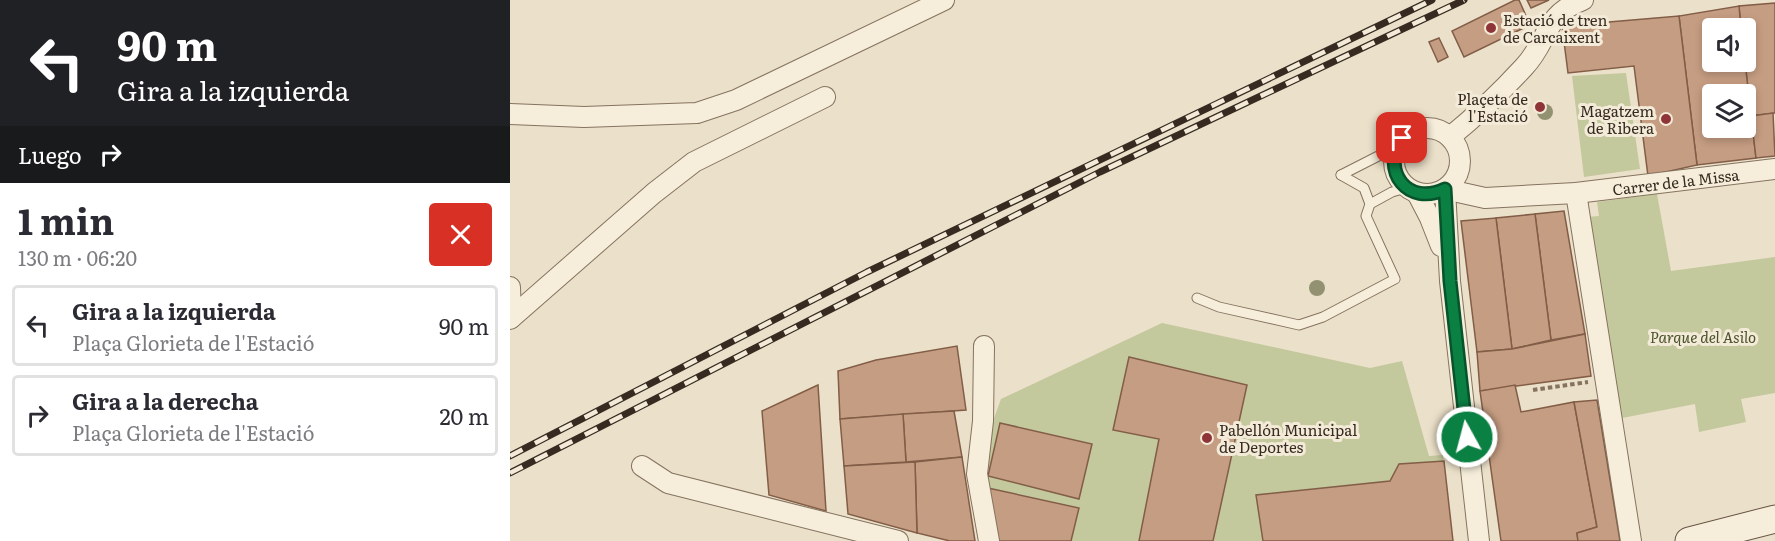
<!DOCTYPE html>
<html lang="es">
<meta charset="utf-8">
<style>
body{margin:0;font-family:Literata,serif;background:#f2f2f3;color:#2b2b33;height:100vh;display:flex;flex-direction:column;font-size:22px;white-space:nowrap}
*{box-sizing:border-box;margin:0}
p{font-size:20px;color:#7c7c81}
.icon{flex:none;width:33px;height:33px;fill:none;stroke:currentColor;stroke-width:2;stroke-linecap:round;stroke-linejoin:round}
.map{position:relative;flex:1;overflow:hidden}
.side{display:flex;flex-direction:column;background:#fff;width:510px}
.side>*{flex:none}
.banner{background:#202124;color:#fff;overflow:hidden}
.tools{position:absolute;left:1192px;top:18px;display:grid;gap:12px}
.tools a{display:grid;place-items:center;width:54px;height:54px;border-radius:6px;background:#fff;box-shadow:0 3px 9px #0003;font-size:30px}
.pin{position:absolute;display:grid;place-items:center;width:51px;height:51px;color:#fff;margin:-26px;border-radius:12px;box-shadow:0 3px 9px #0006}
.me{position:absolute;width:66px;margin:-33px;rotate:353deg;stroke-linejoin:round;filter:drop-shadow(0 0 4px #0008)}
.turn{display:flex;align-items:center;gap:21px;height:126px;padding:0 18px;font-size:27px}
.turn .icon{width:78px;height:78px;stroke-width:2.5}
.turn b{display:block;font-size:42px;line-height:51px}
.then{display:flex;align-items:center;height:57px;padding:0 18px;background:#0003;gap:12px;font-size:22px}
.round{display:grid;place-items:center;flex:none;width:63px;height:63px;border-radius:6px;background:#f2f2f3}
.headline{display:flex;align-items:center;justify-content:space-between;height:102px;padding:0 18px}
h1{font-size:36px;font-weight:700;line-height:45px}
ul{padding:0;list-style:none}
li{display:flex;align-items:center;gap:18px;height:81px;margin:0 12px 9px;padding:0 6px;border:3px solid #e1e1e2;border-radius:6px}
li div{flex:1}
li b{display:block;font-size:22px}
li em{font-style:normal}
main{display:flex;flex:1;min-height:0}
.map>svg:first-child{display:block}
</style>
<main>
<section class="side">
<div class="banner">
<div class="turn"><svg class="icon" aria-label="left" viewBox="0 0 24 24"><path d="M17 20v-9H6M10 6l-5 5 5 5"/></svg><div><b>90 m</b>Gira a la izquierda</div></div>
<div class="then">Luego<svg class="icon" aria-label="right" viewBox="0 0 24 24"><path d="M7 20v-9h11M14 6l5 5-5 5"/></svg></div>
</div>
<div class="headline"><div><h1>1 min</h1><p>130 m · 06:20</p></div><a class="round" style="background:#d93025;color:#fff"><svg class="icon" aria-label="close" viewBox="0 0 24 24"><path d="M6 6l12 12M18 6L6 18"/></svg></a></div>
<ul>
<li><svg class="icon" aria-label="left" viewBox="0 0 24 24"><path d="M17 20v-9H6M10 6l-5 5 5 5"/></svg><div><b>Gira a la izquierda</b><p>Plaça Glorieta de l'Estació</p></div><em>90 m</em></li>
<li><svg class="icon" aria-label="right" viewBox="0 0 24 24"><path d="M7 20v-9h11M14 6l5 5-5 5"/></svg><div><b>Gira a la derecha</b><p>Plaça Glorieta de l'Estació</p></div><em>20 m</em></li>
</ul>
</section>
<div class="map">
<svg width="1265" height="541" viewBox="0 0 1265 541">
<rect width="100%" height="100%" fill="#ebe0c9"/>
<g fill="#c4c89d">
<path d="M1116,73L1130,169L1074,177L1062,76Z"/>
<path d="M1147,194L1161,271L1265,257V393L1231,399L1236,422L1189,432L1185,404L1112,418L1077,217L1089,216L1087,202Z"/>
<path d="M652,323L860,368L892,361L919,456L933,455L943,541H486L473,475L483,421L491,399Z"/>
</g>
<g fill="#c59d82" stroke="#825d47" stroke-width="1.5" fill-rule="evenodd">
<path d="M1005,0H1009L1020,25L954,57L942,31Z"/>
<path d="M1017,0H1039L1021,8Z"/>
<path d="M1265,3V113L1241,116L1235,62L1236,28H1231L1229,6Z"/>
<path d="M1229,6L1231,28H1203V62H1235L1246,158L1187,165L1169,16ZM1203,94H1236V128H1203Z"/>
<path d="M1169,16L1187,165L1138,176L1124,66L1058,73L1052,26Z"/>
<path d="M929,38L938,57L928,62L919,42Z"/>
<path d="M1263,113L1265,156L1246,158L1241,116Z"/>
<path d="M1054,211L1075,334L1041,340L1025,214Z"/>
<path d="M1025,214L1041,340L1002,349L986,218Z"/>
<path d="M986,218L1002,349L967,352L951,221Z"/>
<path d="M1075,334L1081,376L970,391L967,352L1002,349Z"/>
<path d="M447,346L456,410L330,419L328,371L366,360Z"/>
<path d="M619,357L737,385L703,541H629L649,439L603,430Z"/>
<path d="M308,385L316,511L259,495L252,411Z"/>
<path d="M1005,385L1011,412L1064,402L1087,527L1067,533L1068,541H991L970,391Z"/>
<path d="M1087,400L1110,541H1068L1067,533L1087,527L1064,402Z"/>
<path d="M444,411L452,457L396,462L393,414Z"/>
<path d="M393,414L396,462L334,466L330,419Z"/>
<path d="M490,423L582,444L569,499L478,476Z"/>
<path d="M452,457L465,541H440L407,533L405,462Z"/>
<path d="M934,461L943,541H753L746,495L880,481L889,464Z"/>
<path d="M405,462L407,533L338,514L334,466Z"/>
<path d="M478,488L569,508L561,541H486Z"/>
</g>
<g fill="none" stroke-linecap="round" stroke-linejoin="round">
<g stroke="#85735f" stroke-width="11">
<g id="lane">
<path d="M831,175L886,147"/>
<path d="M831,175L854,188L860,204"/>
<path d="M687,298L709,307L789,325L813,317L885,279L856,216L860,204L882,192L896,188"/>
</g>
</g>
<g stroke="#85735f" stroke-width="22">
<g id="street">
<path d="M0,114L74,117L187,113L226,100L434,0"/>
<circle cx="917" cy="161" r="33"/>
<path d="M940,137C966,116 991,92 1014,67C1039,41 1033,15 1073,0"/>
<path id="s1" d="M939,186L948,192L975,198L1066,193L1265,169"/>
<path d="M935,189L940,281L969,541"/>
<path d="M907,193L920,218L931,246"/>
<path d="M1066,193L1121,541"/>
<path d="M0,287L1,318"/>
<path d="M0,319L144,193L184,162L315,97"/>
<path d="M474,346L473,421L467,474L479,541"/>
<path d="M132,466L158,483L388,541"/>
</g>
</g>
<g stroke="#675442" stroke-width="29">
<path id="secondary" d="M1179,541L1265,519"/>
</g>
<path stroke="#85735f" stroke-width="4" stroke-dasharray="4.5 3" stroke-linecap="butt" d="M1023,390L1078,382"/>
<use href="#lane" stroke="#f6eedb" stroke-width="9"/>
<use href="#street" stroke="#f6eedb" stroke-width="20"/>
<use href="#secondary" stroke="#f6eedb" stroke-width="27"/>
<g stroke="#372b21" stroke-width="7">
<g id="rail">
<path d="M0,456L357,272L922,0"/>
<path d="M0,473L590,172L954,0"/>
</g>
</g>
<use href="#rail" stroke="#f3ead8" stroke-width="4.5" stroke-dasharray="14" stroke-linecap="butt"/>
</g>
<g fill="#929272">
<circle cx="1035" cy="112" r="8"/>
<circle cx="807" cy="288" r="8"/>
</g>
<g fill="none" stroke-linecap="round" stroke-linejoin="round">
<g stroke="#07532c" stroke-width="15">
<path id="route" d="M892,138C870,171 898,207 935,189L940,281L957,437"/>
</g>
<use href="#route" stroke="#0b8043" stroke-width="10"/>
</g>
<g fill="#8f3537" stroke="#f3ead8" stroke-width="2">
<circle cx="981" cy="28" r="6"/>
<circle cx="1030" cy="107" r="6"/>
<circle cx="1156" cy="119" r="6"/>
<circle cx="697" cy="438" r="6"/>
</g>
<g text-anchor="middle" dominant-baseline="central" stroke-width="6" stroke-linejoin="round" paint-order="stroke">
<g font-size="15" fill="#372b21" stroke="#f3ead8" text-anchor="start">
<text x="993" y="19">Estació de tren<tspan x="993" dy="17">de Carcaixent</tspan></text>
<text x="1018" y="98" text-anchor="end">Plaçeta de<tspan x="1018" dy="17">l'Estació</tspan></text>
<text x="1144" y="110" text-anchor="end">Magatzem<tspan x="1144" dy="17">de Ribera</tspan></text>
<text x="709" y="429">Pabellón Municipal<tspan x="709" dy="17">de Deportes</tspan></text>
</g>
<g font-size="15" fill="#372b21" stroke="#f3ead8">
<text stroke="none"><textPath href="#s1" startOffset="230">Carrer de la Missa</textPath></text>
</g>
<g font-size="15" font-style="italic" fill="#49522a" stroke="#f3ead8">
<text x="1193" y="336">Parque del Asilo</text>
</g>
</g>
</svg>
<div class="tools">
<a><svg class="icon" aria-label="sound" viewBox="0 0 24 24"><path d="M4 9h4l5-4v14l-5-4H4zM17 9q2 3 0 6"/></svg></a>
<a><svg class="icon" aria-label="layers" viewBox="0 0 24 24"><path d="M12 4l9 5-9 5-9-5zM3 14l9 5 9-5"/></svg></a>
</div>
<div class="pin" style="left:892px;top:138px;background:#d93025"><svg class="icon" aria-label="arrive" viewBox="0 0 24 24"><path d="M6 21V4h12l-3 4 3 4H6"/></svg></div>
<svg class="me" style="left:957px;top:437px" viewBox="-20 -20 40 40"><circle r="17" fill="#0b8043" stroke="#fff" stroke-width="3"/><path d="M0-11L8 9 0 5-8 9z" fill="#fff"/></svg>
</div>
</main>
